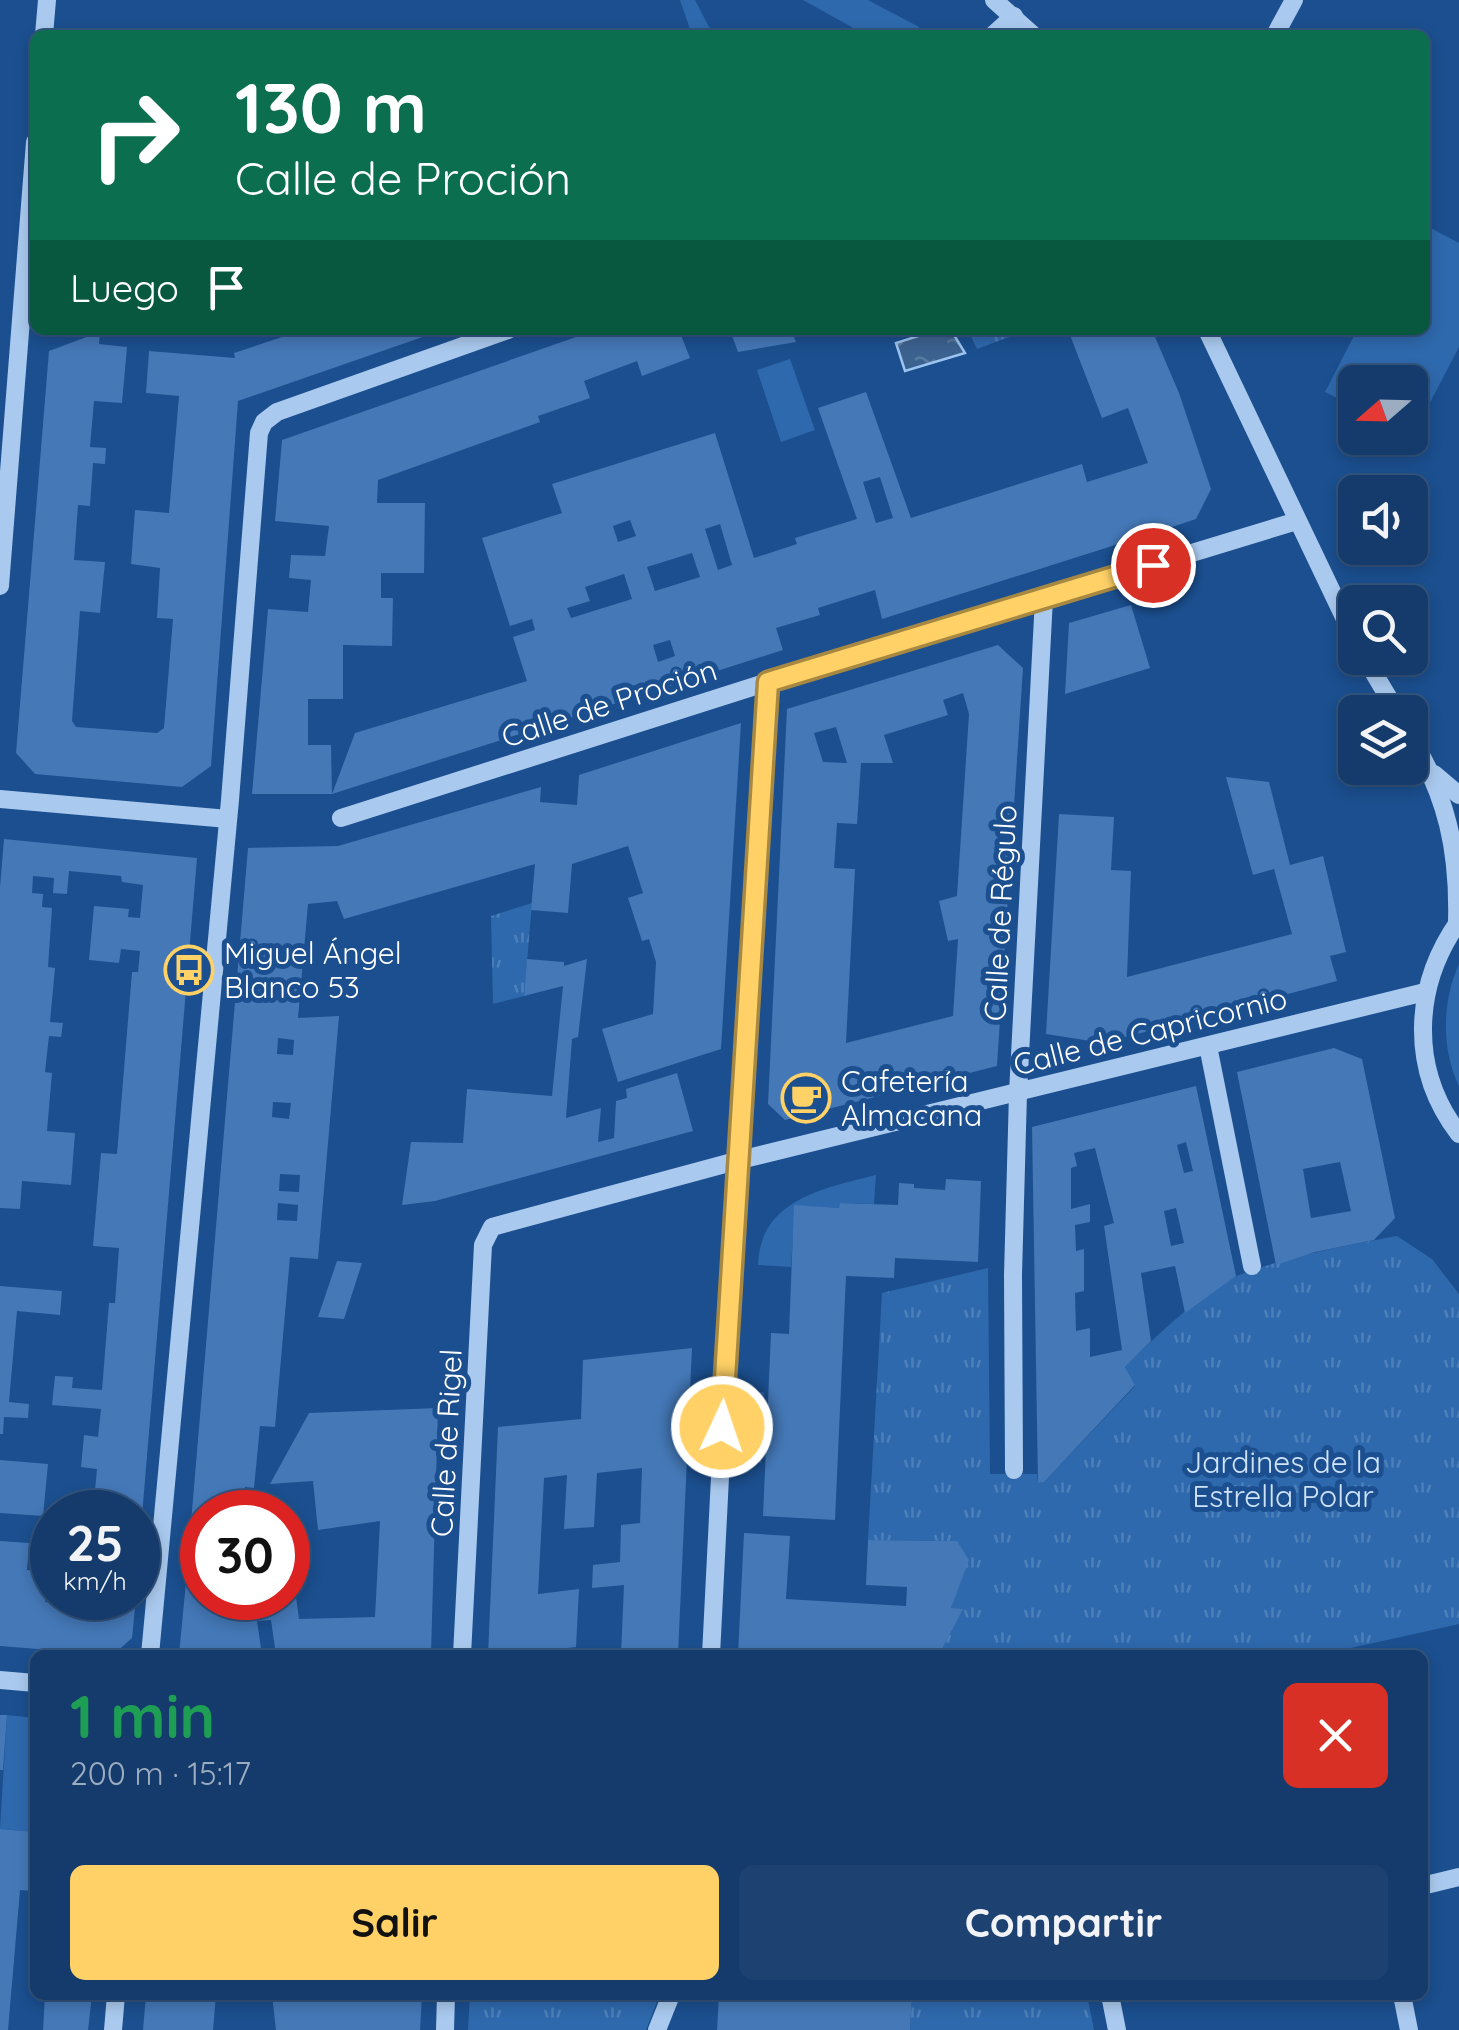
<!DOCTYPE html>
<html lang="es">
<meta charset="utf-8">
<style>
body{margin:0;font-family:Quicksand,sans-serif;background:#1d4271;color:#f1f3f6;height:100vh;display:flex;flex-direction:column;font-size:38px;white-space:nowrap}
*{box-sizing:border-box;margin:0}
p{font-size:32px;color:#9dadc1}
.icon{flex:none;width:55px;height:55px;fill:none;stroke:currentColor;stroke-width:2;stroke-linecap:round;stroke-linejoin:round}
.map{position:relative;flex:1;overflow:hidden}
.side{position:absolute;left:30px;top:1650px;width:1398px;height:350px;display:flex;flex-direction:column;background:#143b6b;border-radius:15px;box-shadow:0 5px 15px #0003,0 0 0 2px #33557e}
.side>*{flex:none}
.banner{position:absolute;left:30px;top:30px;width:1400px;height:305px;border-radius:15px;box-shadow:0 5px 15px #0003,0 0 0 2px #33557e;background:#0b6e4f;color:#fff;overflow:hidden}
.needle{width:65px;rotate:250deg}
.tools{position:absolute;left:1338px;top:365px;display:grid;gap:20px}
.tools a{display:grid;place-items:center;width:90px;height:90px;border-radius:15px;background:#143b6b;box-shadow:0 5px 15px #0003,0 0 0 2px #33557e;font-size:50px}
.speed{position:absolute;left:30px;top:1490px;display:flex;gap:20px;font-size:50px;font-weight:700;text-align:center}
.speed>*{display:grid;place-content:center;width:130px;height:130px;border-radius:50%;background:#143b6b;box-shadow:0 5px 15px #0003,0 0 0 2px #33557e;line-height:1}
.speed small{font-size:25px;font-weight:400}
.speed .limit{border:15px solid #d22;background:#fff;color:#111}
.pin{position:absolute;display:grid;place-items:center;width:85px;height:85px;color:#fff;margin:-42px;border:5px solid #fff;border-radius:50%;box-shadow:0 2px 10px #0007}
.me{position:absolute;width:110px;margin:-55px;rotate:3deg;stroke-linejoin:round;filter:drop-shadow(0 0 8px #0008)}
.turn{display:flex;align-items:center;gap:35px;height:210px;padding:0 40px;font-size:45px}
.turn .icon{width:130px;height:130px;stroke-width:2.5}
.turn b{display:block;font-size:70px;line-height:85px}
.then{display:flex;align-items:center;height:95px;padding:0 40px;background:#0003;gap:20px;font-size:38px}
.round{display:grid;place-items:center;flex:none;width:105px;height:105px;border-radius:15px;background:#1d4271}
.headline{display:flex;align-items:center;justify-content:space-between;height:170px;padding:0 40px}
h1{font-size:60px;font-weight:700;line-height:75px;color:#1e9e55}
.button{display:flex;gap:20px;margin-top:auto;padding:20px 40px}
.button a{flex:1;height:115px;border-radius:15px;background:#ffd166;color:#111;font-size:40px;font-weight:700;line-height:115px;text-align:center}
.button a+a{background:#1d4271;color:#f1f3f6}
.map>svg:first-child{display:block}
</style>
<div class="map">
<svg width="1459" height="2030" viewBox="0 0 1459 2030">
<defs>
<pattern id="park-tufts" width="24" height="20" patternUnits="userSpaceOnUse" patternTransform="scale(2.5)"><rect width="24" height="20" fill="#2e69ad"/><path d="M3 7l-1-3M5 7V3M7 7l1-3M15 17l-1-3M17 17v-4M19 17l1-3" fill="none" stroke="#4d80b9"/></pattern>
<pattern id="water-ripples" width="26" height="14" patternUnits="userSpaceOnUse" patternTransform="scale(2.5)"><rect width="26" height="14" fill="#3c6290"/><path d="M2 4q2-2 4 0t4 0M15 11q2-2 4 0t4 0" fill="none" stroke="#597aa1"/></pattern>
</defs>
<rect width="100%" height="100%" fill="#1b4f8f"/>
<g fill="#2e69ad">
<path d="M680,0H695L709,27L718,35H692Z"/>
<path d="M803,0H868L919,27L913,35H866Z"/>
<path d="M1425,225L1459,243V347L1412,437L1410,382H1355V407L1325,392L1357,330H1425Z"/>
<path d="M790,359L815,430L781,442L757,370Z"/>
<path d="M1459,964V1086C1441,1049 1442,1001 1459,964Z"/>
<path d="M876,1175L874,1204L841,1203L839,1208L795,1206L791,1267L758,1265C760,1199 825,1188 876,1175Z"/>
<path d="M751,1392H764L761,1463L747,1462Z"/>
<path d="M7,1715L35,1718V1832L0,1829Z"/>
</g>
<g fill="url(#park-tufts)">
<path d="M968,330H1028L977,349Z"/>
<path d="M532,903L524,996L493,1004L491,916Z"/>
<path d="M1397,1236L1432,1259L1459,1294V1624L1319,1655H939L962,1610L951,1608L956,1541L868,1540L882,1293L988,1268L990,1474H1037L1038,1483L1044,1482L1135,1386L1125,1367C1150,1342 1207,1287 1239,1275C1290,1256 1344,1246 1397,1236Z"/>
<path d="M470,1995L658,1999L646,2030H468Z"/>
<path d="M912,1995H1087L1094,2030H910Z"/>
</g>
<path fill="url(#water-ripples)" stroke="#9cc4f0" stroke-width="2.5" d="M937,330H951L965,353L905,371L896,343Z"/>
<g fill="#4478b7" fill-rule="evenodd">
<path d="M286,330L440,331L238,401L211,766L182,787L35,774L16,753L49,351L100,332L99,344L127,347L122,403L94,401L90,447L106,448L105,464L93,463L90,506L78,505L74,560L105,562L100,613L80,611L72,721L76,727L157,733L164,728L173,619L157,618L160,568L131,564L135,510L169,513L179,396L146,393L149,351L235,358L234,353L288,335Z"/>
<path d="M596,330H679L690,358L642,376L637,361L584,381L590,398L538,416L540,422L378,480L377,503H425L424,573H381V598H393L392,646L343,645V699H308V745H331L332,794L355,733L527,681L513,637L535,630L532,619L510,626L482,538L562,513L552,484L715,433L754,558L797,544L795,538L857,519L818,408L866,392L911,518L1082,464L1087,482L1148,463L1128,408L1102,418L1068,330H1152L1179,393L1211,489L1196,519L1172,527L882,619L875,590L818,608L820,615L776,628L783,650L332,794H252L268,609L308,612L311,580L289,578L291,555L325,556L329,526L275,521L282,440ZM880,477L893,518L876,523L863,482ZM630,520L636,536L618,542L613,526ZM720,524L732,565L718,570L705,529ZM692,553L700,577L655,591L647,567ZM624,574L632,599L571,618L567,608L590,601L585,587ZM670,640L675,656L658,662L653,645Z"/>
<path d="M730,330H791L796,342L738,352Z"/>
<path d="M1131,605L1150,668L1065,694L1069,623Z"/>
<path d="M998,645L1023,668L997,1066L785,1120L768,1104L787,709ZM963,693L969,714L957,896L939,901L948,941L958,939L953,1016L846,1043L855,869L834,868L837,823L857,824L861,763H893L884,735L948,715L943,700ZM836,727L847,763L823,762L814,733Z"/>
<path d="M741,723L721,1049L618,1082L602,1029L653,1014L656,962L649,939L642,941L628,898L643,893L628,846L572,864L568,913L531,910L535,864L344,919L337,901L308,904L298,1018L339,1016L318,1259L290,1257L275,1427L260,1426L254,1488L245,1487L240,1512H202V1557L188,1558L248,848L338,846L541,787L540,802L577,805L579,775ZM278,1038L294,1040L293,1055L277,1054ZM273,1102L291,1103L289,1119L272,1117ZM280,1174L300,1175L299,1192L279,1191ZM278,1203L298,1205L297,1221L277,1220Z"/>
<path d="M1226,777L1269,782L1290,865L1323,856L1346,952L1330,956L1337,981L1103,1043L1046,1034L1059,814L1114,817L1111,870L1131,871L1127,977L1292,934L1274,869L1253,875Z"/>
<path d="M4,839L197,858L140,1540H138V1512H93L97,1469L81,1467L84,1435L98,1437L101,1409L52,1405L55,1376L73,1377L72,1388L102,1390L109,1303H115L119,1248L93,1246L101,1153L117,1154L132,972H138L140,951L121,949L119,963L89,960L94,906L129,909L128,917L140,918L143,885L122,882L121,876L69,871L67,894L53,893L54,878L33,876L32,893L43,894L42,907L52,908L48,967L55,968L50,1022L63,1023L61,1037L49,1036L45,1072L52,1073L47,1131L75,1133L71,1185L22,1181L20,1209L0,1208V887Z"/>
<path d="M527,959L564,962V966L587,959L578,1037L572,1039L566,1118L601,1108L598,1142L614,1138L616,1101L627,1098L626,1089L677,1073L693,1131L435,1201L402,1205L411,1142L463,1143L467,1089L552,1096L563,986L524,996Z"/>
<path d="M1334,1048L1362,1059L1395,1218L1374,1240L1315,1252L1276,1265L1237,1072ZM1340,1162L1351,1211L1311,1218L1303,1169Z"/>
<path d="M1196,1086L1236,1276L1185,1313L1175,1266L1141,1273L1151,1341L1125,1367L1135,1385L1044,1482L1038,1483L1032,1127ZM1186,1142L1193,1171L1184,1173L1177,1145ZM1095,1148L1114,1223L1104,1226L1122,1350L1090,1357V1328L1076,1331L1075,1293L1084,1291V1249L1076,1251L1075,1225L1090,1222V1204L1071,1209V1168L1077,1166L1074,1153ZM1176,1208L1184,1243L1171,1246L1164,1211Z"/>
<path d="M946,1179L981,1181L978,1262L895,1258L894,1278L846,1276L835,1520L763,1516L771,1333L789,1334L794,1205L839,1208L840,1203L898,1205L899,1183L914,1184V1188L945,1190Z"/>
<path d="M337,1261L362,1263L344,1319L318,1317Z"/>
<path d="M0,1286L62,1291L60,1315L17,1311L9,1402L29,1404L28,1418L4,1417L3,1434H0Z"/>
<path d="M692,1348L678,1655H621L624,1585L592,1588L593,1565L620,1562L621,1525L640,1523L642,1468L597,1473L594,1527L564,1529L567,1475L544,1478L538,1594L579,1589L576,1647L531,1652V1655H488L498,1427L581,1419L583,1360Z"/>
<path d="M438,1408L431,1655H276L271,1620L257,1621L262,1655H179L186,1582L202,1581V1598H288V1575H293L299,1619L375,1617L380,1521L318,1530L313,1481L270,1484L309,1413Z"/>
<path d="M0,1460L48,1464L43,1516L0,1513Z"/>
<path d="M43,1516L52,1517V1573L48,1572L45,1602L87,1605V1598H136L132,1638L113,1655L0,1646V1541L29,1543L27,1570L38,1571Z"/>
<path d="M744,1533L790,1536L786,1599L906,1606L907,1587L866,1585L868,1540L957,1541L969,1560L951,1608L963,1609L939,1655H738Z"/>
<path d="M0,1715H7L3,1770H0Z"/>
<path d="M0,1829L35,1832V1891L20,1890L8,2030H0Z"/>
<path d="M45,1995H92L88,2030H43Z"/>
<path d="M146,1995H216L213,2030H143Z"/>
<path d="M272,1995H296L297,1999L326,1995H422L420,2030H276Z"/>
<path d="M719,1995H912L910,2030H717Z"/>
</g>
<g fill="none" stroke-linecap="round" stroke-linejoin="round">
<g stroke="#a9c9ee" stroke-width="18">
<path d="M994,0L1033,35"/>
<path d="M44,35L47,0"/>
<path d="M993,35L1014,16"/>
<path d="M1275,35L1294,0"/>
<path d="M1207,330L1355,640"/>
<path d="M0,586L35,142"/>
<path d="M1365,658L1397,712"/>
<path d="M1410,735C1447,797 1459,850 1457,923"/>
<path d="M1434,774L1459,795"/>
<path d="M0,799L228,819"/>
<path d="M341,818L768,682L1297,521"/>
<path d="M1459,921C1413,986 1409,1069 1459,1134"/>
<path d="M1208,1046L1252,1266"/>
<path d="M1014,1470L1013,1275L1018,1093L1044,598"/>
<path d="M150,1655L230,800L259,433L264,422L277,412L508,330"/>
<path d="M462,1655L483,1245L492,1227L736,1161L1425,992"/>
<path d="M711,1655L736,1161L768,682"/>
<path d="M0,1680L35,1683"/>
<path d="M1422,1886L1459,1877"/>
<path d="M1110,1995L1117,2030"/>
<path d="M1402,1995L1409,2030"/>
<path d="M113,2030L116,1995"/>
<path d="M445,2030L446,1995"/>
<path d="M657,2030L671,1995"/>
</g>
</g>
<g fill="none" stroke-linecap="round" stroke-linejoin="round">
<g stroke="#a68842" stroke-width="25">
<path id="route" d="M722,1427L768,682L1153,565"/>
</g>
<use href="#route" stroke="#ffd166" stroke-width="18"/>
</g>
<defs>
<g id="bus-ring" transform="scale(2.5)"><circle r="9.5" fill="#1b4f8f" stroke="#ffd166" stroke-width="1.5"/><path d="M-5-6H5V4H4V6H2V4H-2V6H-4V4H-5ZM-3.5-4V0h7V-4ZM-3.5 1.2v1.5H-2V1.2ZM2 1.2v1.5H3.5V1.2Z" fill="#ffd166"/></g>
<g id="cafe-ring" transform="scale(2.5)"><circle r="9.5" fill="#1b4f8f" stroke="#ffd166" stroke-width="1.5"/><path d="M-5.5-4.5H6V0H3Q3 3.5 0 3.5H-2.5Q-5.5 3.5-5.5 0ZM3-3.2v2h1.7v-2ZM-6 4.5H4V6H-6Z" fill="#ffd166"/></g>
</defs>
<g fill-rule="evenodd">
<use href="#bus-ring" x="189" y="970"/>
<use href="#cafe-ring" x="806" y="1098"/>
</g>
<g text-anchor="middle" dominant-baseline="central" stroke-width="10" stroke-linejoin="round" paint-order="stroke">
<g font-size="30" fill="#fff" stroke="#1b4f8f">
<text transform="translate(609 703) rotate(-18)">Calle de Proción</text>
<text transform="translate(1000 913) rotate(-87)">Calle de Régulo</text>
<text transform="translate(1150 1031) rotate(-14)">Calle de Capricornio</text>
<text transform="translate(446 1443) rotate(-87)">Calle de Rigel</text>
</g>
<g font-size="30" fill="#fff" stroke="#1b4f8f" text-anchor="start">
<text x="224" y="953">Miguel Ángel<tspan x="224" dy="34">Blanco 53</tspan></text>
<text x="841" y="1081">Cafetería<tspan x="841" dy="34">Almacana</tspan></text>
</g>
<g font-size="30" fill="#cfe3fa" stroke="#1b4f8f">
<text x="1283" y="1462">Jardines de la<tspan x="1283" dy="34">Estrella Polar</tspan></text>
</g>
</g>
</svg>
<div class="tools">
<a><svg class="needle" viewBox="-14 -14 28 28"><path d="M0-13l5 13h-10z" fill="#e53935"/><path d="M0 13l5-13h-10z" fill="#9dadc1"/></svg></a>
<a><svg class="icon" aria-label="sound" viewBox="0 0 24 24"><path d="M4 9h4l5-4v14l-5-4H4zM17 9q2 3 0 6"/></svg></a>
<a><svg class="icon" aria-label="search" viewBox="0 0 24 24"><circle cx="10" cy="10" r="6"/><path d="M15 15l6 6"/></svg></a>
<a><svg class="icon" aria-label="layers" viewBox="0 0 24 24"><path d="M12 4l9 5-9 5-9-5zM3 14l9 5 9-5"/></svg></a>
</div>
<div class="speed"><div>25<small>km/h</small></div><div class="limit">30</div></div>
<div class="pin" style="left:1153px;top:565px;background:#d93025"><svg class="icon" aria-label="arrive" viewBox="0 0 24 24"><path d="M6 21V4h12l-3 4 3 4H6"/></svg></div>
<svg class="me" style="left:722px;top:1427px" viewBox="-20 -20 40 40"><circle r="17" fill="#ffd166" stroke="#fff" stroke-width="3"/><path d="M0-11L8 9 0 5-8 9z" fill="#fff"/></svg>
<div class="banner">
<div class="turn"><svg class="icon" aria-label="right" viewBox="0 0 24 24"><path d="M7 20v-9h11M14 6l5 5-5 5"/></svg><div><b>130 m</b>Calle de Proción</div></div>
<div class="then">Luego<svg class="icon" aria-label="arrive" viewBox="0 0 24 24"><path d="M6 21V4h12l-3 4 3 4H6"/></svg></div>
</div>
<section class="side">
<div class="headline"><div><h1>1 min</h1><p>200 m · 15:17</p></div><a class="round" style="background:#d93025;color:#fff"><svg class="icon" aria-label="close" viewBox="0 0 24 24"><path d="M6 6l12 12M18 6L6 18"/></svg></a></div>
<div class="button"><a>Salir</a><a>Compartir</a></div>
</section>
</div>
